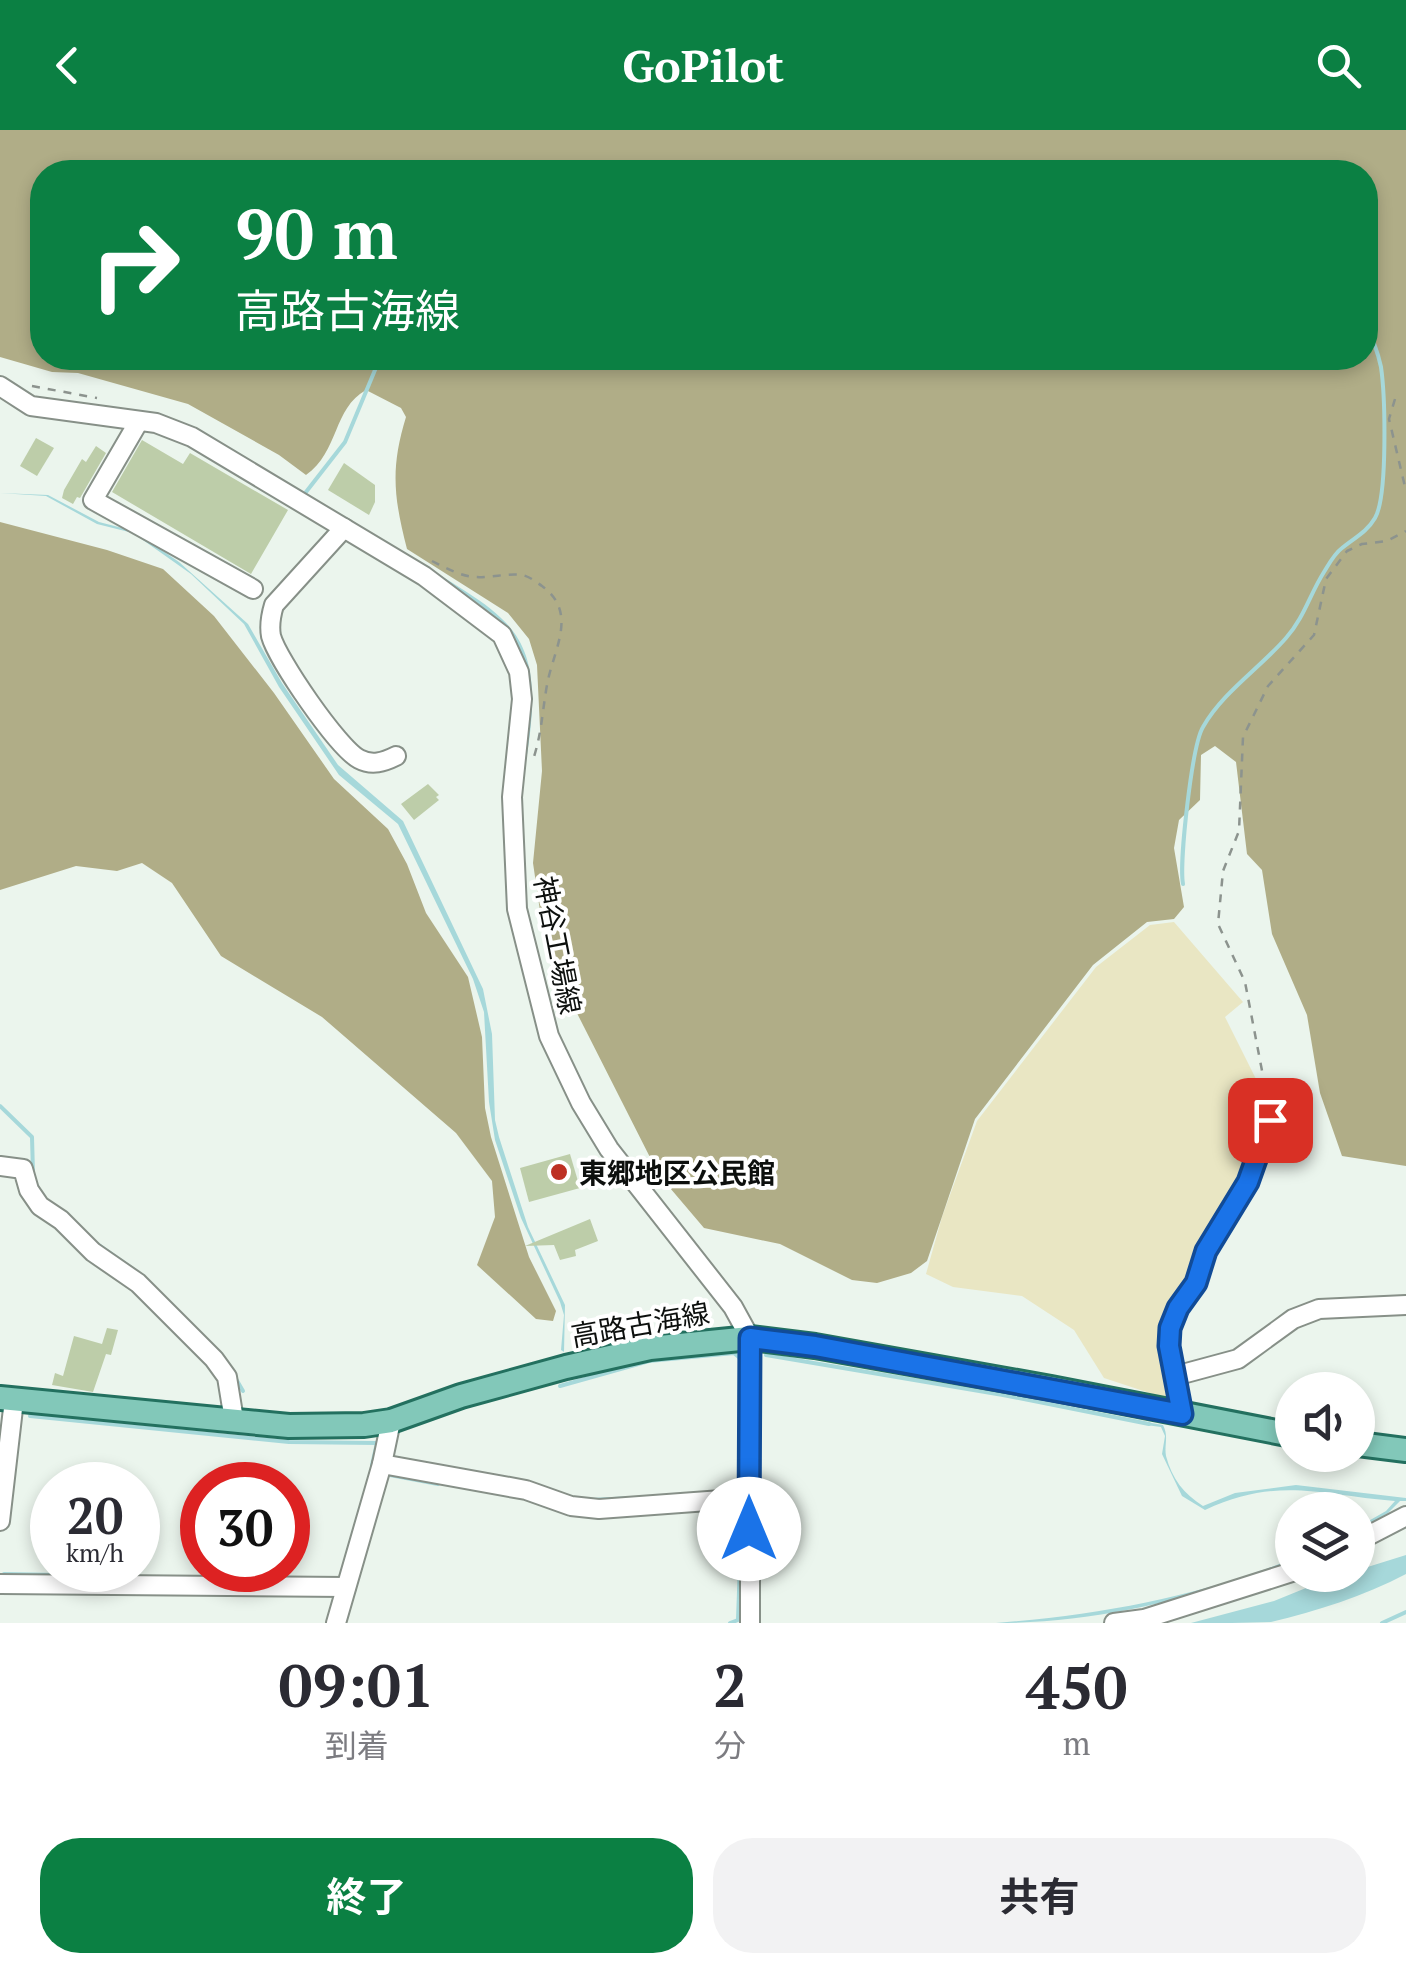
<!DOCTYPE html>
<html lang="ja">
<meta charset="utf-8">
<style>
body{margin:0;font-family:"PT Serif","Noto Sans JP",serif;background:#f2f2f3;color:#2b2b33;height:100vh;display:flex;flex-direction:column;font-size:38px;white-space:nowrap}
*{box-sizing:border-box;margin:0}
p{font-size:32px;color:#7c7c81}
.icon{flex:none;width:55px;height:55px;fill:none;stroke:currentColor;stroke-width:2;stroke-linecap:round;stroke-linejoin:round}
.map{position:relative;height:1493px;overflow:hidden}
.panel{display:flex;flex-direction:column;background:#fff;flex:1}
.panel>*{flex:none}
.top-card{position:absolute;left:30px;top:30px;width:1348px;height:210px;border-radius:40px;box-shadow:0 5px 15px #0003;background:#0b8043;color:#fff;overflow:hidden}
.tools{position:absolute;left:1275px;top:1242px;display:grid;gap:20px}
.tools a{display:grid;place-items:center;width:100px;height:100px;border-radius:50%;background:#fff;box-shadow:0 5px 15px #0003;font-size:50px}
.speed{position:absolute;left:30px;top:1332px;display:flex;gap:20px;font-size:50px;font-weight:700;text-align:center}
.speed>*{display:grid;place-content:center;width:130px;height:130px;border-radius:50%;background:#fff;box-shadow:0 5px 15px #0003;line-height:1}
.speed small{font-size:25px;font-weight:400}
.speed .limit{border:15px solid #d22;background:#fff;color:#111}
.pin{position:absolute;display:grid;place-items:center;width:85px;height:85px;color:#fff;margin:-42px;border-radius:20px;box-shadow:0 5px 15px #0006}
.me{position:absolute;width:110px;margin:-55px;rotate:0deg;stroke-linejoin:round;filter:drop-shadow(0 0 8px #0008)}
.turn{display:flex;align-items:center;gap:35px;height:210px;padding:0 40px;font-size:45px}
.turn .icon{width:130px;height:130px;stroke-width:2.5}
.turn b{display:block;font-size:70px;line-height:85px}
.eta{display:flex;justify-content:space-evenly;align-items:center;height:170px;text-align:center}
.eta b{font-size:60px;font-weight:700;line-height:70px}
.primary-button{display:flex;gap:20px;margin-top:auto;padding:20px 40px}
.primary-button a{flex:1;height:115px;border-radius:40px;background:#0b8043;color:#fff;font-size:40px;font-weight:700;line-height:115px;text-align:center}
.primary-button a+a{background:#f2f2f3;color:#2b2b33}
header{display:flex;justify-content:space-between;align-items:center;height:130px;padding:0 40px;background:#0b8043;color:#fff;font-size:45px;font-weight:700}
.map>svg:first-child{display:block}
</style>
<header><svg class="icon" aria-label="back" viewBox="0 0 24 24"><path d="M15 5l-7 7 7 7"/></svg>GoPilot<svg class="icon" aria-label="search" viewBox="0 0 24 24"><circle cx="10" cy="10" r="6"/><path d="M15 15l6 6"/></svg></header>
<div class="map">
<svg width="1406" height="1493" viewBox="0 0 1406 1493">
<rect width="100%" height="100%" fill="#ebf5ed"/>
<path fill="#e9e6c3" d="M1174,792L1243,872L1225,887L1258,953L1264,978V990L1259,1016L1192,1151L1170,1181L1174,1271L1104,1248L1074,1200L1022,1166L953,1157L926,1144L942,1087L977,991L1096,837L1150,795Z"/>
<g fill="#b0ad87" fill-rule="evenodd">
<path d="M0,0H1406V1036L1342,1026L1320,963L1307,885L1272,804L1262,740L1247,724L1236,632L1215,616L1201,625L1200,670L1179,690L1174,718L1184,777L1174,789L1147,792L1093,835L975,989L927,1131L911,1143L877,1153L852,1150L780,1114L704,1098L659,1045L546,822L533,733L542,641L537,535L529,509L508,483L407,419C394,368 390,339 406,287L401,278L366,260C333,278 339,322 306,345L279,325L188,274L78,243L52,242L0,227ZM42,42H1365V228H42Z"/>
<path d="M0,392L107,420L163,439L214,486L274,563L334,649L388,699L407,734L426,783L468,847L482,907L485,978L491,1007L529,1127L556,1181L553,1191L536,1189L477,1135L495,1087L492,1051L456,1003L322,887L221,826L172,753L142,733L117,741L76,736L0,760Z"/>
</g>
<g fill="#a6d8da">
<path d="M0,363L48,365L99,392L134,401L179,432L248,494L282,553L338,635L403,691L483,859L492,904L495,990L499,1007L528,1097L565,1175L564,1222L561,1220L564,1185L560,1172L521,1088L495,1010L489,972L484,882L473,849L398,694L339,645L279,557L244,494L191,444L133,403L97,394L46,366Z"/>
<path d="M400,420C503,488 550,490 526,631H523C526,608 530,584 530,562C529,488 451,458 399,423Z"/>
<path d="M1146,1292L1163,1295C1169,1307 1164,1314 1166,1326C1172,1349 1184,1364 1203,1376L1235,1363L1296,1355L1406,1368V1371H1400L1388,1383L1358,1401V1397L1386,1381L1395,1371C1319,1365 1279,1346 1205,1380L1182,1366L1162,1324L1165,1306L1161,1297L1146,1295Z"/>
<path d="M1406,1425V1444C1364,1466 1317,1481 1271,1492C1247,1493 1216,1493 1191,1493L1274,1471L1338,1445H1358V1440Z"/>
<path d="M1292,1429C1279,1440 1254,1446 1235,1452C1157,1477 1079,1493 996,1493C1098,1485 1197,1467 1292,1429Z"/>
</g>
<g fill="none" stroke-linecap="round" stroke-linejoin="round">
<g stroke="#a6d8da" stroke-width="4">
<path d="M306,362L345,312L380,228"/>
<path d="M1183,754C1179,732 1192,615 1203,597C1223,562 1260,538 1286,508C1304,488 1310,464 1324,442C1329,434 1334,424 1342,418C1354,408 1367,402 1375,388C1388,366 1385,265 1381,237C1378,223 1372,207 1365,194"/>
<path d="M0,976L32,1007L33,1043"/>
<path d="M97,1114L134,1140"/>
<path d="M766,1225L1003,1265L1149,1294"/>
<path d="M236,1249L243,1261"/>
<path d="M560,1256L649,1231L734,1223L741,1229V1297"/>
<path d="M30,1286L289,1312L377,1313L372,1335"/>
<path d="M390,1345L438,1354"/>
<path d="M590,1370L635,1368"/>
<path d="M740,1383L742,1395"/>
<path d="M4,1444L114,1446"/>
<path d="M730,1493L738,1490L741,1404"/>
<path d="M1382,1493L1406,1482"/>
</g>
</g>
<g fill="#bdcda9">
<path d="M36,308L54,318L37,346L20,336Z"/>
<path d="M142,310L183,334L190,323L288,380L251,444L112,362Z"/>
<path d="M96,316L106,323L80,368L77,367L73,374L62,368L64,360L82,329L86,332Z"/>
<path d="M344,333L375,355V372L369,385L328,360Z"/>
<path d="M428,654L439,665L436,667L439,670L414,690L401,674Z"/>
<path d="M570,1024L580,1058L529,1072L520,1038Z"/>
<path d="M590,1089L598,1111L575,1120L576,1126L560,1130L554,1115L525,1116Z"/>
<path d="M107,1198L118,1200L111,1225L106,1224L93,1262L52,1255L55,1243L63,1246L74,1206L102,1214Z"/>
</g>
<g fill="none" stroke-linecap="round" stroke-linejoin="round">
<g stroke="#879088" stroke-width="22">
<g id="minor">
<path d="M0,256L31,276L156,293L192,307L424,446L502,505L519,542L522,569L512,667L517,779L549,906L581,973L609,1019L733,1177L750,1208V1493"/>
<path d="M139,291L93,370L253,459"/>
<path d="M344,398L274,475C271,485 269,495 271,506C277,529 338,618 359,629C372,636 384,632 396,626"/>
<path d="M0,1036L23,1039L29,1060L40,1076L61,1090L93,1122L138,1153L214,1229L227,1247L234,1290"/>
<path d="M1175,1246L1238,1229L1293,1189L1319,1179L1406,1175"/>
<path d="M1182,1284L1169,1215L1170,1198L1178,1177L1196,1153L1206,1121L1248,1052L1271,990"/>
<path d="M382,1334L526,1360L571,1376L599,1379L749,1368"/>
<path d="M0,1391L14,1270"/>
<path d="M1358,1411L1406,1386"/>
<path d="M0,1454L346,1457"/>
<path d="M336,1493L382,1334L391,1291"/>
<path d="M1114,1493L1144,1489L1292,1442"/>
</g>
</g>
<g stroke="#23705f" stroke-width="28">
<g id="major">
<path d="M0,1268L289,1296L364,1295L391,1291L461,1266L566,1237L650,1218L750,1208L815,1216L1051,1258L1292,1305"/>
<path d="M1358,1314L1406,1320"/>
</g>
</g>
<g stroke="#8c938e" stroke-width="2.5" stroke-dasharray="8 8" stroke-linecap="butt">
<path d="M32,256L97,268"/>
<path d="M1395,269L1389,289L1406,361"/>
<path d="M432,431C446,438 460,446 475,447C490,448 507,443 522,445C529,446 536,452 542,456C579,483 553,520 547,555C542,583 542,602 533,630"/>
<path d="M1268,972L1245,852L1218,794L1223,741L1239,701L1243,607L1268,556L1314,505L1326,449L1347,421L1362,414L1387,411L1406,401"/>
</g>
<use href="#minor" stroke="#fff" stroke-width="18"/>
<use href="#major" stroke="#82c8b9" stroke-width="22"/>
</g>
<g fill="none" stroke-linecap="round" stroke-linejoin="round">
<g stroke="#114b97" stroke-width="25">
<path id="route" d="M749,1399L750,1208L815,1216L1182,1284L1169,1216L1170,1198L1178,1178L1196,1153L1206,1121L1248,1052L1270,990"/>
</g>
<use href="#route" stroke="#1a73e8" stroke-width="18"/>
</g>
<circle fill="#bd3023" stroke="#fff" stroke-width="4" cx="559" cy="1042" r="10"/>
<g text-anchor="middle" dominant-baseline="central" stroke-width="8" stroke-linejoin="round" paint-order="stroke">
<g font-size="28" fill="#0d100e" stroke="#fff">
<text transform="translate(558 815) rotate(79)">神谷工場線</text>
<text transform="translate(640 1194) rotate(-10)">高路古海線</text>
</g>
<g font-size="28" font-weight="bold" fill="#0d100e" stroke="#fff" text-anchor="start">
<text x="579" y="1042">東郷地区公民館</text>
</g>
</g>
</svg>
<div class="tools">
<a><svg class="icon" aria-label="sound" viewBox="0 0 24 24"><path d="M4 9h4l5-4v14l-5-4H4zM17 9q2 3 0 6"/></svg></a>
<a><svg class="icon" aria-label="layers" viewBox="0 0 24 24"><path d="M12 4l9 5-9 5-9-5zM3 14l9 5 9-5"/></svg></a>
</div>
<div class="speed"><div>20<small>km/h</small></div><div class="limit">30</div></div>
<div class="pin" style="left:1270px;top:990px;background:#d93025"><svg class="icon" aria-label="arrive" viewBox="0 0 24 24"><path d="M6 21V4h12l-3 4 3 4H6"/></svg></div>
<svg class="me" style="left:749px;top:1399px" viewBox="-20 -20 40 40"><circle r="19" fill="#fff"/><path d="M0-13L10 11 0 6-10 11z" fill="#1a73e8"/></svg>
<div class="top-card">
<div class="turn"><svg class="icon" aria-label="right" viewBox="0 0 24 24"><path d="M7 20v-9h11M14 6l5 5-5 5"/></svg><div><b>90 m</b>高路古海線</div></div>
</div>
</div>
<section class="panel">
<div class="eta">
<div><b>09:01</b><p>到着</p></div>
<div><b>2</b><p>分</p></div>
<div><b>450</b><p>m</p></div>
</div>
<div class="primary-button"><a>終了</a><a>共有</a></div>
</section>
